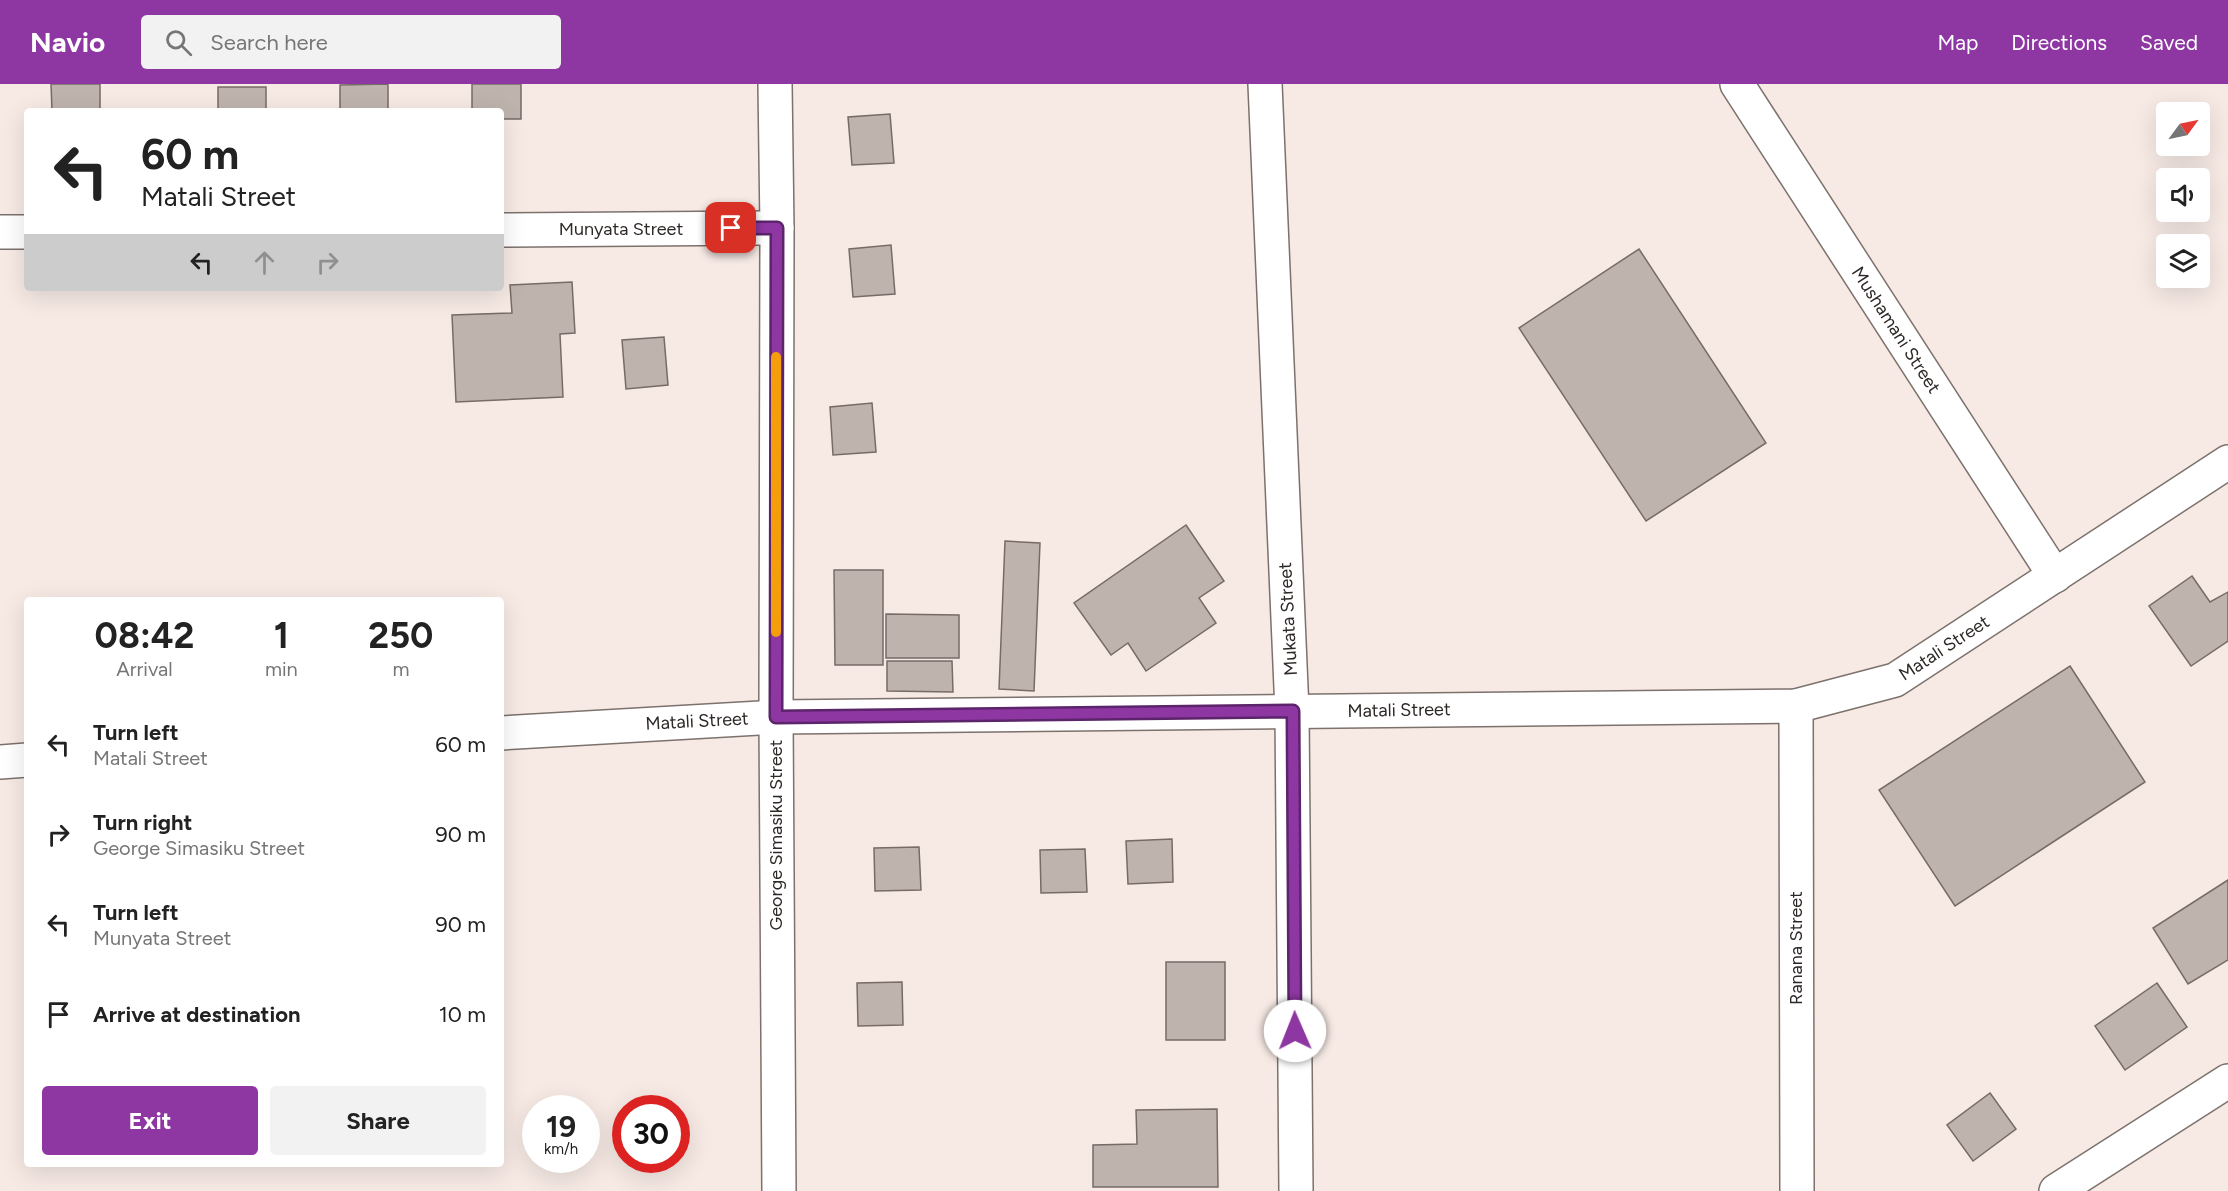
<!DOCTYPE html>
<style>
body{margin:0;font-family:Figtree,sans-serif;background:#f2f2f2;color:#222;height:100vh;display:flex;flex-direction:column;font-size:22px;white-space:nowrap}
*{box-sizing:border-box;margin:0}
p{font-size:20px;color:#767676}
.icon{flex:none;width:33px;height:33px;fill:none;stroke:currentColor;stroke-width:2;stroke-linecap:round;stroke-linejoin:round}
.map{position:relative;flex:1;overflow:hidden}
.side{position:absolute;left:24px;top:513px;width:480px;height:570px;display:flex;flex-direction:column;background:#fff;border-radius:6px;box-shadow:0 6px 24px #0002}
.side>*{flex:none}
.top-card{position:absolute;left:24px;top:24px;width:480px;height:183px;border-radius:6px;box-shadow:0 6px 24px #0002;background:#fff;color:#222;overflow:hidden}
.needle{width:39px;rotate:57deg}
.fabs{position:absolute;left:2156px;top:18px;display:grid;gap:12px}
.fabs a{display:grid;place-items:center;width:54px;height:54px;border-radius:6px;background:#fff;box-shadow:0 6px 24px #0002;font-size:30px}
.speed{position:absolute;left:522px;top:1011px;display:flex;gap:12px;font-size:30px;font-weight:700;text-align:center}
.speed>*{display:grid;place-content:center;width:78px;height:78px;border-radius:50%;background:#fff;box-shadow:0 6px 24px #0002;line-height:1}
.speed small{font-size:15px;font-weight:400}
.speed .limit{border:9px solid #d22;background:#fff;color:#111}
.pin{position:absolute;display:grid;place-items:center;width:51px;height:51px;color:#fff;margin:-26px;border-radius:12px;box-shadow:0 3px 9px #0006}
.me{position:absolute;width:66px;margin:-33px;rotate:359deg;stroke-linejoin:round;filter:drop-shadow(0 0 4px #0008)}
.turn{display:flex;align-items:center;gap:21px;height:126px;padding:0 18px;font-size:27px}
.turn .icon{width:78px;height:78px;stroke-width:2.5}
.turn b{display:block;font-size:42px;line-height:51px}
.lanes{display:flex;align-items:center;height:57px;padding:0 18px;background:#0003;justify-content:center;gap:30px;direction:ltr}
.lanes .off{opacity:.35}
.eta{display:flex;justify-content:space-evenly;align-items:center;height:102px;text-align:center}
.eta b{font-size:36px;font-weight:700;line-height:42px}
.button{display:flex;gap:12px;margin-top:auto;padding:12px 18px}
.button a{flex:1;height:69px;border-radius:6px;background:#8e37a3;color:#fff;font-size:24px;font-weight:700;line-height:69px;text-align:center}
.button a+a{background:#f2f2f2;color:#222}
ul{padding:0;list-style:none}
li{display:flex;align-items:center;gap:18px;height:90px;padding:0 18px}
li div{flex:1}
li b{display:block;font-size:22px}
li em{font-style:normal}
header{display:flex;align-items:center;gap:36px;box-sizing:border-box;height:84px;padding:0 30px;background:#8e37a3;color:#fff}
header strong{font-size:28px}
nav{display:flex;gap:33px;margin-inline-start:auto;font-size:21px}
.search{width:420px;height:54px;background:#f2f2f2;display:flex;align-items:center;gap:15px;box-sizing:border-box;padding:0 21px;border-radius:6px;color:#767676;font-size:22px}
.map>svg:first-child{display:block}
</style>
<header>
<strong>Navio</strong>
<div class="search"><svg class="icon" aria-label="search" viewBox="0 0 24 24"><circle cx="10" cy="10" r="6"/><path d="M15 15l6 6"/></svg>Search here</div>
<nav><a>Map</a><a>Directions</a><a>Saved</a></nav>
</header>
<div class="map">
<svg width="2228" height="1107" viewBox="0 0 2228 1107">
<rect width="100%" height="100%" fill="#f7eae5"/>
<g fill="#bfb3ad" stroke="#766b66" stroke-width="1.5">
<path d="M51,0H100V27H52Z"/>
<path d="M388,0V27H340V1Z"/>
<path d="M472,0H521V35H501V27H472Z"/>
<rect x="218" y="3" width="48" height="24"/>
<path d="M890,30L894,79L852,81L848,33Z"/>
<path d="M891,161L895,210L853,213L849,165Z"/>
<path d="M1639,165L1766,359L1646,437L1519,244Z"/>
<path d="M572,198L575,249L560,250L563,313L456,318L452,231L512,229L510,201Z"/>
<path d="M664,253L668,301L626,305L622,256Z"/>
<path d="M872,319L876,368L833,371L830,323Z"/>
<path d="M1186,441L1224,497L1199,514L1216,539L1146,587L1128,559L1111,571L1074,519Z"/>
<path d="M1005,457L1040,459L1034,607L999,605Z"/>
<path d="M834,486H883V581H835Z"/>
<path d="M2192,492L2210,518L2228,508V557L2191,582L2149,522Z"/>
<path d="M886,530L959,531V574H886Z"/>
<path d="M887,577H952L953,608L887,607Z"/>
<path d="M2070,582L2145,698L1955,822L1879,706Z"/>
<path d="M1172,755L1173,798L1128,800L1126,757Z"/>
<path d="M919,763L921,806L875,807L874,764Z"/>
<path d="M1085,765L1087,808L1041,809L1040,766Z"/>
<path d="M2228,796V876L2188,900L2153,844Z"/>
<rect x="1166" y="878" width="59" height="78"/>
<path d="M902,898L903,941L858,942L857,899Z"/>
<path d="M2157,899L2187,943L2125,986L2095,942Z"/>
<path d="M1990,1009L2016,1045L1973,1077L1947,1041Z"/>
<path d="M1217,1025L1218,1103H1093V1061L1137,1060L1136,1026Z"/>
</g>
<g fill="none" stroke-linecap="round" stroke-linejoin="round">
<g stroke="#7c716c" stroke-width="36">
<g id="street">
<path d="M775,0L777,144L776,633L779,1107"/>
<path d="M1265,0L1292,627L1296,1107"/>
<path d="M1737,0L2055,492"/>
<path d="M501,146L777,144"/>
<path d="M0,148H27"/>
<path d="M1796,622L1797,1107"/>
<path d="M501,649L776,633L1796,622L1895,596L2228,378"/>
<path d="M0,678L27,676"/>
<path d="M2056,1107L2228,997"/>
</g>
</g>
<use href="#street" stroke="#fff" stroke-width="33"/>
</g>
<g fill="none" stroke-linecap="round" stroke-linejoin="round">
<g stroke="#5c246a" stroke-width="15">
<path id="route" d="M731,144H777L776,633L1293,627L1295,947"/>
</g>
<use href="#route" stroke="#8e37a3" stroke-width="10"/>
<path stroke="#f59e0b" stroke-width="10" d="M776,548V273"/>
</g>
<g text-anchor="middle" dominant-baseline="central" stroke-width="6" stroke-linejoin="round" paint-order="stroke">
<g font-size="18" fill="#2e2927" stroke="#fff">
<text x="621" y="145">Munyata Street</text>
<text transform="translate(1896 246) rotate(57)">Mushamani Street</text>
<text transform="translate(1288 535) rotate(-93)">Mukata Street</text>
<text transform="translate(1944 564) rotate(-33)">Matali Street</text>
<text transform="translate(1399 626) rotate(-1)">Matali Street</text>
<text transform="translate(697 637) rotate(-3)">Matali Street</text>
<text transform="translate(776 751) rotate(-90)">George Simasiku Street</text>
<text transform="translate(1796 864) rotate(-90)">Ranana Street</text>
</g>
</g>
</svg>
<div class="fabs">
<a><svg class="needle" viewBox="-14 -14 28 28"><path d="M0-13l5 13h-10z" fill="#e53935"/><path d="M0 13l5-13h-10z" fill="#767676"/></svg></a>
<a><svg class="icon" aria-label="sound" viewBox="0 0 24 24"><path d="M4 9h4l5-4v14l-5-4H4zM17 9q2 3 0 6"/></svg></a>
<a><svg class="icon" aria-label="layers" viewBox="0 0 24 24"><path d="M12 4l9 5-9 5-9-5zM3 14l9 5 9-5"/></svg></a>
</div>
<div class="speed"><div>19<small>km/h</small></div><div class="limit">30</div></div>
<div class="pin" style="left:731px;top:144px;background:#d93025"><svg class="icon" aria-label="arrive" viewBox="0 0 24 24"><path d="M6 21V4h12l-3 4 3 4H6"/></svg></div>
<svg class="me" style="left:1295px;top:947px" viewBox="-20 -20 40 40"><circle r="19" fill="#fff"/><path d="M0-13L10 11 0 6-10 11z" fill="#8e37a3"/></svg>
<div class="top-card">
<div class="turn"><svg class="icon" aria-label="left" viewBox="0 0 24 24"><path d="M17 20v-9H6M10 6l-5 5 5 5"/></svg><div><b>60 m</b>Matali Street</div></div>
<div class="lanes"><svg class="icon" aria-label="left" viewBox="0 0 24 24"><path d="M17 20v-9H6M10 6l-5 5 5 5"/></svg><svg class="icon off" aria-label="ahead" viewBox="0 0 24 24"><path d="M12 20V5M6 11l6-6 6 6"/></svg><svg class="icon off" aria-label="right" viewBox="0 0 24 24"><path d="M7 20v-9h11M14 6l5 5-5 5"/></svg></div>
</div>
<section class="side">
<div class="eta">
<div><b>08:42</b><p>Arrival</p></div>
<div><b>1</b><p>min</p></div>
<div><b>250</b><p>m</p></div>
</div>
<ul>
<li><svg class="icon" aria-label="left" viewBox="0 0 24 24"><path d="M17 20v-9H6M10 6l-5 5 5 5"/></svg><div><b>Turn left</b><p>Matali Street</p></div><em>60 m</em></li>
<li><svg class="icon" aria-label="right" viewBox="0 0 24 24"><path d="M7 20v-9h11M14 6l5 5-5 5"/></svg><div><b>Turn right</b><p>George Simasiku Street</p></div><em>90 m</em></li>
<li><svg class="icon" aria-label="left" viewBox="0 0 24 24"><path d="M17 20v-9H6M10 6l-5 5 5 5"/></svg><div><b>Turn left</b><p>Munyata Street</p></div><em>90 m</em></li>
<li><svg class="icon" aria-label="arrive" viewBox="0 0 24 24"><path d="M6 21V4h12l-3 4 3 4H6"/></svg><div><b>Arrive at destination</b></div><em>10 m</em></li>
</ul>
<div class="button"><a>Exit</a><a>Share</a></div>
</section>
</div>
